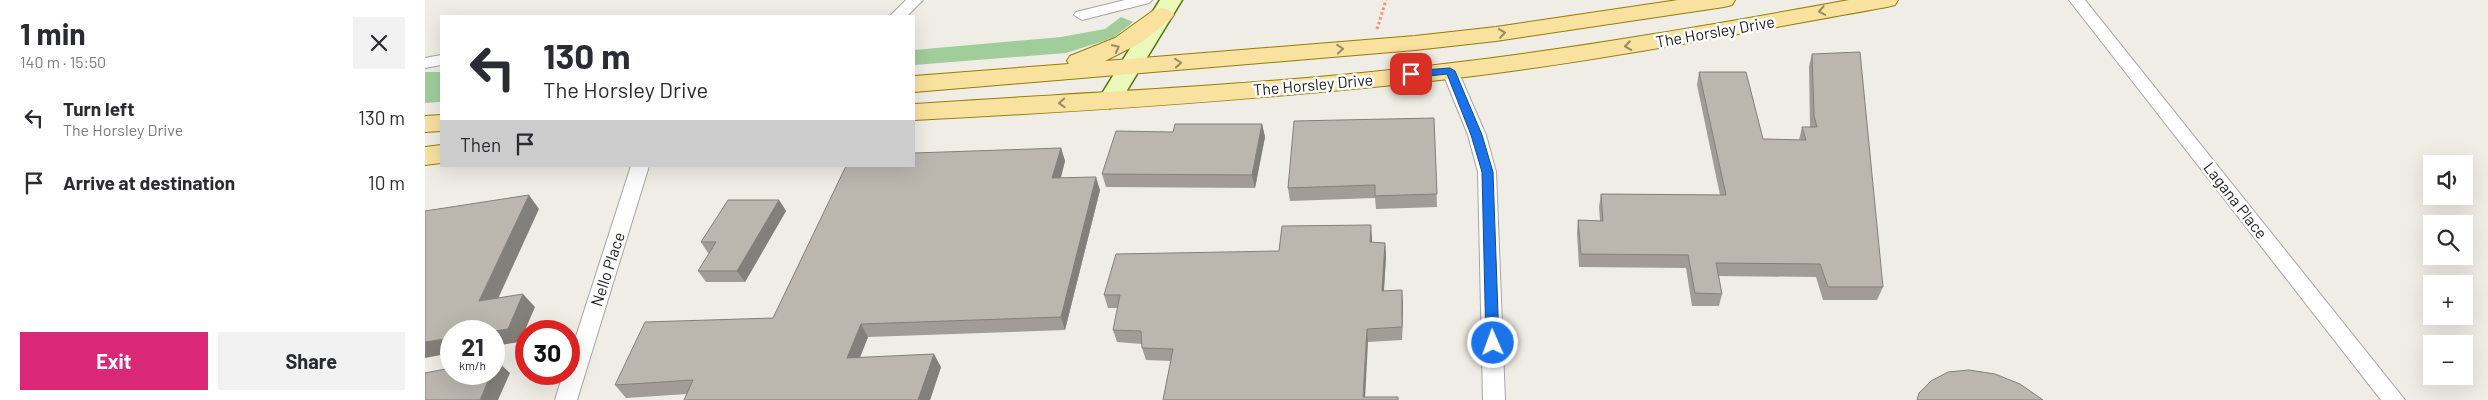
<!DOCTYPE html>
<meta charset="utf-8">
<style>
body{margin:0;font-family:Barlow,sans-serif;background:#f2f2f3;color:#2b2b33;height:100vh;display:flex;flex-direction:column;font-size:19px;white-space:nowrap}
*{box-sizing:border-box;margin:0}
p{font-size:16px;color:#7c7c81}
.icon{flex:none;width:28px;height:28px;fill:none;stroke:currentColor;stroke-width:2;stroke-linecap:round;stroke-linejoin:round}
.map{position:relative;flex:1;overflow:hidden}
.side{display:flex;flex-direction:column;background:#fff;width:425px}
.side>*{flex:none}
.hud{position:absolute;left:15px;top:15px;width:475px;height:152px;border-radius:0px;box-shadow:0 5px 20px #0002;background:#fff;color:#2b2b33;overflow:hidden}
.tools{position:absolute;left:1998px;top:155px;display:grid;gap:10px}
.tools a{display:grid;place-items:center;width:50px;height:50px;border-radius:0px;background:#fff;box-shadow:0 5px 20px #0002;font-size:25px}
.speed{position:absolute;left:15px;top:320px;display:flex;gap:10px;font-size:25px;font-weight:700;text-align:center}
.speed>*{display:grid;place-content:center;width:65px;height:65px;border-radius:50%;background:#fff;box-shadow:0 5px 20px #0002;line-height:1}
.speed small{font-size:12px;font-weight:400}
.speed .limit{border:8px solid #d22;background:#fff;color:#111}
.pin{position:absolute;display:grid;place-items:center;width:42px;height:42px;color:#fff;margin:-21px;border-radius:10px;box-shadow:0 2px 8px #0006}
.me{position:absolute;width:55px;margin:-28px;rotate:358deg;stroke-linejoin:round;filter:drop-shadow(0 0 4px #0008)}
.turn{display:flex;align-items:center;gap:18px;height:105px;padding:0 20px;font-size:22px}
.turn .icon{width:65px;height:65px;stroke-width:2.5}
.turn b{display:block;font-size:35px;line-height:42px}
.then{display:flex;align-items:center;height:48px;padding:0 20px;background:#0003;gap:10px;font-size:19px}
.round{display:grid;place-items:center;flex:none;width:52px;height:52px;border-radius:0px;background:#f2f2f3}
.summary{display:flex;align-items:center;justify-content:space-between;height:85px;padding:0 20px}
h1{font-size:30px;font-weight:700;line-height:38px}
.action{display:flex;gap:10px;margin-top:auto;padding:10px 20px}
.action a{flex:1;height:58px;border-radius:0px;background:#db2777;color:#fff;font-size:20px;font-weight:700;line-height:58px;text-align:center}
.action a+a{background:#f2f2f3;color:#2b2b33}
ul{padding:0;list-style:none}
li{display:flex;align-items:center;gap:15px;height:65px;padding:0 20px}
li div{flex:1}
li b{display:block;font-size:19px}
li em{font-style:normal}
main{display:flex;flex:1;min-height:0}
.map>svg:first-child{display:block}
</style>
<main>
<section class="side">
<div class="summary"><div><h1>1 min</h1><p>140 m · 15:50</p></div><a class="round"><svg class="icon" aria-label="close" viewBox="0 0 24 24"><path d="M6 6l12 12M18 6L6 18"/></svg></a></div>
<ul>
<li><svg class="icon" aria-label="left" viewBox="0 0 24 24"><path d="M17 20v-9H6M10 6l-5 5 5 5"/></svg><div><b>Turn left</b><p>The Horsley Drive</p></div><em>130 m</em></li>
<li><svg class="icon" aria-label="arrive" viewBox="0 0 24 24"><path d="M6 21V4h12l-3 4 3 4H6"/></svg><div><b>Arrive at destination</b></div><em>10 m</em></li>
</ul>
<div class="action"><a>Exit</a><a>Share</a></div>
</section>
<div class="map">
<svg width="2063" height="400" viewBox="0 0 2063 400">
<rect width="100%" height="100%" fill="#efede5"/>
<g fill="#a1cd9a">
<path d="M696,17L708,22L688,38L641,53L489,65V50L636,37L680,29Z"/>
<path d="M0,72H16V102L0,103Z"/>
</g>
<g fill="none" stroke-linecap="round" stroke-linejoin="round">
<g stroke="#a5a5a5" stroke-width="2">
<g id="street">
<path d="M481,0H498L482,16H465Z"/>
<path d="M700,0H727L724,3L657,20L649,15L651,12Z"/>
<path d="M1644,0H1660L1980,400H1956Z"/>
<path d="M16,55V65L0,68V58Z"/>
<path d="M1025,66L1031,67L1033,71L1061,135L1071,172L1080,400H1058L1053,172L1043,135L1017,71L1019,67Z"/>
<path d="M206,166H224L152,400H130L138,374H144V358Z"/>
</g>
</g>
<g stroke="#557308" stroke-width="3">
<path id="secondary" d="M735,0H757L693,105L685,108L677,105L673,100Z"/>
</g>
<g stroke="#947d04" stroke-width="2">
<g id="primary">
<path d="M1253,0H1310L1307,5L1299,7L1071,41L990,50L489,92V76L644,64L642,61L645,56L690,38L729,10L737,8L745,10L749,15L745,20L717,42L680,61L990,36L1071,27Z"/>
<path d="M1424,0H1473L1470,5L1462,7C1317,33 1171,62 1024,79C847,99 667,111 489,120V104C667,92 850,85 1027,63C1160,47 1292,24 1424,0Z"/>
<path d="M16,115V131L0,132V116Z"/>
<path d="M16,145V163L0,165V147Z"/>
</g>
</g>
<path stroke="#f6936f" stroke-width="3" stroke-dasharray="2.5 2.5" stroke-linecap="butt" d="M952,29L961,0"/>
<use href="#street" fill="#fff" fill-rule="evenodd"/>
<use href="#secondary" fill="#eaf8ba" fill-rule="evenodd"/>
<use href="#primary" fill="#f9e19f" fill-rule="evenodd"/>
</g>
<g fill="#a19d96">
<path d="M1387,54L1458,287L1452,300H1398L1391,277L1293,276L1297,294L1294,306H1267L1261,268L1154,267L1152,233L1153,220L1175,221L1174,207L1176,194L1295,195L1272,85L1274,72L1338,139L1374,140L1377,127H1385L1384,66Z"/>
<path d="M1009,118L1012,207L951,209L950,198L865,201L863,188Z"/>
<path d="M837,124L840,137L830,188L681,187L677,174L748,132Z"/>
<path d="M636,148L640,161L636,178L675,190L640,330L443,337L435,357L516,367L505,400H259L262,394L201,398L190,385L348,318Z"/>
<path d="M354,200L361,211L320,282H281L273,271L285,253H283L276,242Z"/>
<path d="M947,238V242L960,243L961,256L959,291L978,303L977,340L943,342L738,400L746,361L721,360L717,348V344L692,342L688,330L693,308H683L679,295L854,251Z"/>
</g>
<g fill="#837f7a">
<path d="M837,124L840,137L830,188L827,175Z"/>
<path d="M636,148L640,161L632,191L627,178Z"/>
<path d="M671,177L675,190L640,330L636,317Z"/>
<path d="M104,195L114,209L66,314L54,301Z"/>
<path d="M354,200L361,211L320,282L312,271Z"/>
<path d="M946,225L947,238L946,255L945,242Z"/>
<path d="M960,243L961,256L958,304L957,291Z"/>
<path d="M977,290L978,303L977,340Z"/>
<path d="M98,294L110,307L95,342L69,346V331Z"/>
<path d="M436,324L443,337L430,370L422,358Z"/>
<path d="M942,329L943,342L940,400L938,397Z"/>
<path d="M26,338V353L0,358V342Z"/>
<path d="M509,354L516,367L505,400H493Z"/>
<path d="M72,361L85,373L73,400H55L66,374H69V368Z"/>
</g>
<g fill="#bbb6ae" stroke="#837f7a">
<path d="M1435,52L1458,287H1403L1395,264L1291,263L1297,294L1270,293L1263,255L1156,254L1153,220L1178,221L1176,194L1301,195L1274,72H1321L1338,139L1381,140L1377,127H1392L1389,116L1387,54Z"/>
<path d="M1009,118L1012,194L950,196V185L863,188L869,121Z"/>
<path d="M750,124H837L827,175L677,174L691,131L748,132Z"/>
<path d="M636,148L627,178L671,177L636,317L436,324L422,358L509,354L493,400H259L268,380L190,385L220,322L348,318L421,166H489V153Z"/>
<path d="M104,195L54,301L98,294L83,329L69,331H26V338L0,342V211Z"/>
<path d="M303,200H354L312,271H273L291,242H276Z"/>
<path d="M946,225L945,242L960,243L957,291L977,290V327L942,329L938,397H973V400H738L748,349L717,348L716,331L688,330L695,295H679L691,254L854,251L857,226Z"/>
<path d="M69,361H72L69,368Z"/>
<path d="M26,368V374H66L55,400H0V373Z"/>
<path d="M1544,370L1570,374L1595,384L1618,400H1492L1494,393L1506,381L1523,372Z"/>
</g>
<defs><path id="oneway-chevron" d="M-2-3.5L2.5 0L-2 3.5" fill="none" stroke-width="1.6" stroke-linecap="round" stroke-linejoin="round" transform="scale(1.25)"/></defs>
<g stroke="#968965">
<use href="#oneway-chevron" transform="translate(1397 11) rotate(169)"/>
<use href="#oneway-chevron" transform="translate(1077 33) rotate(-8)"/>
<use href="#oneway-chevron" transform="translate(1203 46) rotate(171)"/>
<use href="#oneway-chevron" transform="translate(691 48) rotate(-26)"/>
<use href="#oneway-chevron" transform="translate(915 49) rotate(-5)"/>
<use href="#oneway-chevron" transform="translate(753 63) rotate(-5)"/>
<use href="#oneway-chevron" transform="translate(637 103) rotate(177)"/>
</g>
<path fill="#1a73e8" stroke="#114b97" d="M1025,68L1030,71L1057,135L1068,172L1074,343L1068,348L1061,343L1057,172L1046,135L1022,74L986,78L981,74L986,71Z"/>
<g text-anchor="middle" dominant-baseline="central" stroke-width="5" stroke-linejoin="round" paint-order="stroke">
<g font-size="16" fill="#1e1e1e" stroke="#fff">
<text transform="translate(1290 31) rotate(-10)">The Horsley Drive</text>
<text transform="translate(888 84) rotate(-5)">The Horsley Drive</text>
<text transform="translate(1811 200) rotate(52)">Lagana Place</text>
<text transform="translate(182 269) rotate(-72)">Nello Place</text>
</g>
</g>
</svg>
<div class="tools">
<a><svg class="icon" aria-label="sound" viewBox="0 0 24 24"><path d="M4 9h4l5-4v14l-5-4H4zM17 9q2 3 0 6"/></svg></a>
<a><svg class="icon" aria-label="search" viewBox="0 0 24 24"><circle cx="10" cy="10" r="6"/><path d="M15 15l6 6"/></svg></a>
<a>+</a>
<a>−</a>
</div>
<div class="speed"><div>21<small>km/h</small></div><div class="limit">30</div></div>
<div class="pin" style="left:986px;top:74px;background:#d93025"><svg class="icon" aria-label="arrive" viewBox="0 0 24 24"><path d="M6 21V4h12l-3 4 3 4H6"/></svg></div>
<svg class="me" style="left:1068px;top:343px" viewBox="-20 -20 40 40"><circle r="17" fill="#1a73e8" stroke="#fff" stroke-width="3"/><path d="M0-11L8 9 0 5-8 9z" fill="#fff"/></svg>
<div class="hud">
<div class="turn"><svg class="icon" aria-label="left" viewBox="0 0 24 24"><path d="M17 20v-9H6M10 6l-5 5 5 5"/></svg><div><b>130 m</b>The Horsley Drive</div></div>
<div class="then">Then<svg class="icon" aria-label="arrive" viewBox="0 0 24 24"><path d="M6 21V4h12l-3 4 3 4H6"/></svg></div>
</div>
</div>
</main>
